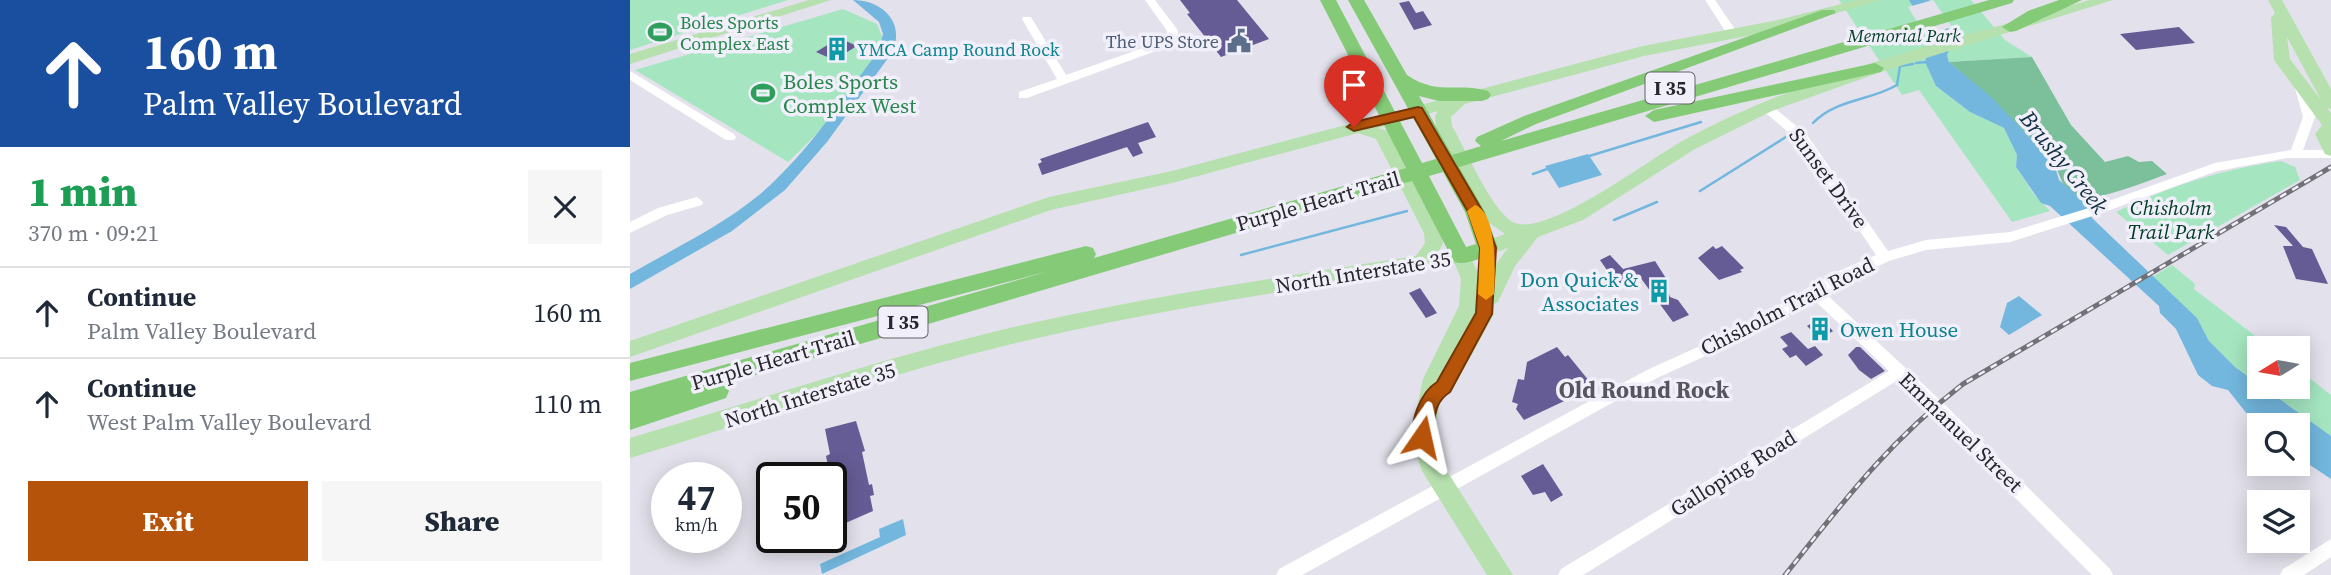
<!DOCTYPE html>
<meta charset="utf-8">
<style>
body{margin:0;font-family:"Source Serif 4",serif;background:#f6f6f7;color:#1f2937;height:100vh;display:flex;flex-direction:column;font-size:26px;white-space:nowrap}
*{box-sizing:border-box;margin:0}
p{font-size:23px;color:#747a83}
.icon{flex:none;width:38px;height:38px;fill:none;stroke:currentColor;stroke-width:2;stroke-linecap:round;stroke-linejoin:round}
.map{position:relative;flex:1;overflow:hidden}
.drawer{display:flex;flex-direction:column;background:#fff;width:630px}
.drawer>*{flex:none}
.guide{background:#1a4fa0;color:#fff;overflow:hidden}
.needle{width:46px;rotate:259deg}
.controls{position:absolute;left:1617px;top:336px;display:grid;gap:14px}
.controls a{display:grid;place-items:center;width:63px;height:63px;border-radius:0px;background:#fff;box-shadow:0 4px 18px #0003;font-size:35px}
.speed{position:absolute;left:21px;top:462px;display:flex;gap:14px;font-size:35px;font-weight:700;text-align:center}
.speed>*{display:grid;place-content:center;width:91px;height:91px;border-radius:50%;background:#fff;box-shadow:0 4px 18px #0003;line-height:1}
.speed small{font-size:18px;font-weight:400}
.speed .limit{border:4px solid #111;border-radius:10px;background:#fff;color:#111}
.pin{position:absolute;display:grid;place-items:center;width:60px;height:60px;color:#fff;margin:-72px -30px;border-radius:50% 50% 50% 0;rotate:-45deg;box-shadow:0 0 7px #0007}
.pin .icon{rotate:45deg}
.me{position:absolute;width:77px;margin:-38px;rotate:11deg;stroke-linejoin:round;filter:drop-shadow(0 0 5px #0008)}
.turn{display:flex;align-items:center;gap:24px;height:147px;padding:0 28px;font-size:32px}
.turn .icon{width:91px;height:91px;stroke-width:2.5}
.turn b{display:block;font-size:49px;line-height:60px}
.round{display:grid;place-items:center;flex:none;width:74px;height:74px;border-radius:0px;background:#f6f6f7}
.headline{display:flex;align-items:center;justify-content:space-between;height:119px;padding:0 28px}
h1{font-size:42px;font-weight:800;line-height:52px;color:#1e9e55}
.cta{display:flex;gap:14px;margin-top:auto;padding:14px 28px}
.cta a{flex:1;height:80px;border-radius:0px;background:#b45309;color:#fff;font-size:28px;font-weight:800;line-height:80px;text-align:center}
.cta a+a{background:#f6f6f7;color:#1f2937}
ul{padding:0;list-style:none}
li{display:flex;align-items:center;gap:21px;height:91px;padding:0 28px;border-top:2px solid #e0e1e3}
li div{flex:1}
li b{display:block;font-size:26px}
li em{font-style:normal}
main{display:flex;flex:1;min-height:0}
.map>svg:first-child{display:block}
</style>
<main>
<section class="drawer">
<div class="guide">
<div class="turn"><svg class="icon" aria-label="ahead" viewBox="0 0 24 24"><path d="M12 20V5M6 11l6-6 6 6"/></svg><div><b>160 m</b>Palm Valley Boulevard</div></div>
</div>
<div class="headline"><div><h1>1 min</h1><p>370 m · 09:21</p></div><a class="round"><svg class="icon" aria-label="close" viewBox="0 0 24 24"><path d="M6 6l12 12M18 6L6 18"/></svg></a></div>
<ul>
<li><svg class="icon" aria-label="ahead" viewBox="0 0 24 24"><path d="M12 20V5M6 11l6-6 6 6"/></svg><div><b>Continue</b><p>Palm Valley Boulevard</p></div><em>160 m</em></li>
<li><svg class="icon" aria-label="ahead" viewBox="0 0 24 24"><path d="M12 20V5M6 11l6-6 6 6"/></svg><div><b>Continue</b><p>West Palm Valley Boulevard</p></div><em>110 m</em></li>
</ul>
<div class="cta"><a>Exit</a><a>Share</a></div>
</section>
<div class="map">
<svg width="1701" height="575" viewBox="0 0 1701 575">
<rect width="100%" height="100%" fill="#e3e2ec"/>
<g fill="#a5e6c1">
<path d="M0,0H158L0,50Z"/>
<path d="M1209,0H1341L1375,40L1402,57L1319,62L1318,56L1306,86L1340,112L1374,128L1387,155L1386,167L1403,193L1420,211L1382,222L1289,90L1272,95Z"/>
<path d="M213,9L247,24L256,46C230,89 195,127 158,162L5,70Z"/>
<path d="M1651,161L1665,167L1670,180L1538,255L1486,212C1540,186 1592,169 1651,161Z"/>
<path d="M1542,265L1565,284L1564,289L1641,348H1629V384L1605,367L1579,341L1567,318L1522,277Z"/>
<path d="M1668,369L1701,395V436L1633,387H1668Z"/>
</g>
<path fill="#7bc09b" d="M1402,57L1441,125L1475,162L1498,156L1509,162L1522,161L1537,174C1520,180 1464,203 1448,197C1429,189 1431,171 1421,159C1388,125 1355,92 1319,62Z"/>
<g fill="#73b7de">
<path d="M1279,0H1299L1324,38L1317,55L1319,62L1361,97L1424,163L1429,180L1458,204L1462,218L1567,318L1579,341L1605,367L1701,436V479L1668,457V425H1629V429L1598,390L1582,386L1568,375L1546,329L1530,313L1529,306L1420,206L1411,203L1386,167L1387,155L1374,128L1340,112L1306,86L1295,62L1302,39Z"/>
<path d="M958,154L972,175L929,188L915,166Z"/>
<path d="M1389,296L1412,315L1379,335L1370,327L1377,303Z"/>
<path d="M273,519L276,535L192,574L190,564L250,537L249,529Z"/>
</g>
<path fill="#e3e2ec" d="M1303,0L1322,27L1295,35L1278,7Z"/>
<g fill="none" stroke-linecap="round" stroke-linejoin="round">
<g stroke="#73b7de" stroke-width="2.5">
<path d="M1286,63L1297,62"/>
<path d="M1183,123C1206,99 1240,101 1267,85L1270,66L1283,64"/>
<path d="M956,157L1071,122"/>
<path d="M903,174L920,168"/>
<path d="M1070,191L1159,135"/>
<path d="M984,220L1027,202"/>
<path d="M611,255L777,211"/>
</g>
<path fill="#73b7de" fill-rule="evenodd" d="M223,0C253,0 277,24 261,54L197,142L155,190L102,231L0,289V274C43,249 90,227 129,195C177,154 212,100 249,50L253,34L249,22Z"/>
</g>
<g fill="#655c95">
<path d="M550,0H607L639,39L591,57L557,14L560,13Z"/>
<path d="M779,1L786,13L793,11L802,25L784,30L769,3Z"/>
<path d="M1549,27L1565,43L1506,50L1490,34Z"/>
<path d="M209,38L227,46L204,60L186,52Z"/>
<path d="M518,122L526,137L508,143L513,153L503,157L497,147L412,175L408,164L412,162L410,159Z"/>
<path d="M1644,225L1656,227L1673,247L1682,249L1698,284L1666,279L1653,246H1663Z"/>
<path d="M1083,246L1086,249L1092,246L1114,268L1110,270L1112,272L1089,280L1068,258Z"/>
<path d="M980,255L993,269L1025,261L1039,283L1035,284L1040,297L1048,300L1059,315L1043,322L1010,277L987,285L970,260Z"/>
<path d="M790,288L807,313L796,318L779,293Z"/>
<path d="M1190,318L1203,331L1190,339L1177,326Z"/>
<path d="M1161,332L1178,349L1185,346L1193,355L1176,366L1166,355L1160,358L1152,349L1158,346L1150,337Z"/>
<path d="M927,347L935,357L938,355L964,387L894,420L886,409L888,404L882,402L888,379L894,380L897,362Z"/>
<path d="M1226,347H1230L1255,371L1241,379L1229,370L1218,355Z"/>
<path d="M226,421L235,451L232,452L239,485L242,484L244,495L240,496L243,511L211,525L203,501L207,499L201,465L198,466L196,456L200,454L195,429Z"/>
<path d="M913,464L933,495L921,502L915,492L903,495L891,476Z"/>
</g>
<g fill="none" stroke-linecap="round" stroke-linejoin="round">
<g fill="#fff" fill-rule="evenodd">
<path d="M515,0H525L547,29L548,31L545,44L397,98H389V92L427,79L392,19L393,17H401L436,75L536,40L537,31Z"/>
<path d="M1075,0H1085L1109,35L1107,37H1099Z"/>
<path d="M0,71L104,134L106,137L104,140H96L0,80Z"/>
<path d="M1671,84L1677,88L1685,117L1673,150H1701V158H1657L1587,171L1469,214L1380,242L1296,250L1259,261L1194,292L1311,401L1480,569L1483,575H1462L1268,380L953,575H928L931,569L1259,371L1183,299L1124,334L1027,378L672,575H646L649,569L1017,370L1114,326L1200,275L1246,255L1169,141L1132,110V104H1140L1177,135L1258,251L1296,240L1380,232L1459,208L1585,163L1661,150L1673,117L1665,88Z"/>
<path d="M67,197L73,202L72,205L37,215L0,233V222L28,208Z"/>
<path d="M1701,539V557L1674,575H1650L1653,569Z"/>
</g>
<g fill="#b6e0ad" fill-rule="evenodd">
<path d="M179,0H201L0,64V54Z"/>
<path d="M1227,0H1251L1148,30L1014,56L835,104L821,117L822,126C835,148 863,214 885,223C919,236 1021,158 1054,140C1180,72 1323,40 1460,0H1483L1251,72L1142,111L1065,149L953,220L908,237L885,266L868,302L864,304V314L821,392L811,394L803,437L810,460L883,575H857L792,471L781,437L793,379L829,306L831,279L825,264C672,289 517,310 366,348C242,379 122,421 0,458V438C122,402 243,361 367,331C505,298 646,278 786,256L795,243L794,233L746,139L728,133L542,183L421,210L0,357V341L419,197L542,171L1013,46L1148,20ZM808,111L805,116L806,126L858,222L875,234L851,243L847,271L838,251L831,249L808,252L813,244L812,233L758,131L748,128ZM878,248L866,264L867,252Z"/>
<path d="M1638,0H1652L1701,89V109L1697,108L1701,113V156L1695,154L1685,134L1692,125L1644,60L1641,18L1645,13ZM1657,37L1691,100L1660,59Z"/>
</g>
<g fill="#85cb77" fill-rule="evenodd">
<path d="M690,0H706L792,163L806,159L718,0H734L777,75C808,96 827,82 858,91L861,95L858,99L852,101H809L789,96L822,155L851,146L845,141L847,137L894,116L1192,10H1204L1206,13L906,124L871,141L1359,0H1384L1382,3L829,167L855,212L868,248L865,253C852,257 837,266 824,262L782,181L95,384L99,391L96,398L0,430V392L419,271L0,381V363L456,246L463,248L466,254L464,258L776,168ZM813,172L835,212L846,244L836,247L799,176Z"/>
<path d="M1429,0H1452L1386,31L1380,32L1372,27L1398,11Z"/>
<path d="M1245,63L1254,68L1251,72L1024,122L1015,116L1024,110Z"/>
</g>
<g stroke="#727177" stroke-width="5">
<path id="rail" d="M1155,575C1213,502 1258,442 1333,384L1701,167"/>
</g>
<use href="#rail" stroke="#f0effa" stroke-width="2.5" stroke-dasharray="7" stroke-linecap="butt"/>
</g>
<path fill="#b45309" stroke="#753606" stroke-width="2" d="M788,107L792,108L853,212L866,248L862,314L820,392C800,405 807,424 799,443L792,445L786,443C777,424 791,392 807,382L846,313L850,248L838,212L784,117L724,131L717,127L724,122Z"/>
<path fill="#f59e0b" d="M845,205C868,213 865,274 864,294L856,300L848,294L850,248L837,211Z"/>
<defs>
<g id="stadium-bare" transform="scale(1.89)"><path d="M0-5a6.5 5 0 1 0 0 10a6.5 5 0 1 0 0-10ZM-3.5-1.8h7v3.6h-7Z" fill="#2e9e5b" stroke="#f0effa" stroke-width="2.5" paint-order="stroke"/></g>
<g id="civic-bare" transform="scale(1.89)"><path d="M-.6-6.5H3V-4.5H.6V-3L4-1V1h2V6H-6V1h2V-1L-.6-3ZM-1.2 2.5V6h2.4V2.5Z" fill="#5c6f8a" stroke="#f0effa" stroke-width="2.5" paint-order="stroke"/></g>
<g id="building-bare" transform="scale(1.89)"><path d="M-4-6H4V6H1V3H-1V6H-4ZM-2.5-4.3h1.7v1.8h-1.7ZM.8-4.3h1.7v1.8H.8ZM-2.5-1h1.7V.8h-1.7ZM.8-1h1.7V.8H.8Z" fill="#0f9aa8" stroke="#f0effa" stroke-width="2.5" paint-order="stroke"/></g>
</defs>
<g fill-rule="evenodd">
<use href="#stadium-bare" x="30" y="32"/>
<use href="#civic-bare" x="609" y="41"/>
<use href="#building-bare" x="207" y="49"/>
<use href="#stadium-bare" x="133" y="93"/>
<use href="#building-bare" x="1029" y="291"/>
<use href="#building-bare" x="1190" y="329"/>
</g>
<g text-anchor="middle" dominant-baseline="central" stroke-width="7" stroke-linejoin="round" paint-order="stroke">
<g font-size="18" fill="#27864d" stroke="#f0effa" text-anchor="start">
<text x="50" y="22">Boles Sports<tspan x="50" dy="21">Complex East</tspan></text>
</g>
<g font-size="18" font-style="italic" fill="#033e26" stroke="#f0effa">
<text x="1274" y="35">Memorial Park</text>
</g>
<g font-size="18" fill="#4e5e75" stroke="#f0effa" text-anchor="end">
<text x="589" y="41">The UPS Store</text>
</g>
<g font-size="18" fill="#0d838f" stroke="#f0effa" text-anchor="start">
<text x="227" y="49">YMCA Camp Round Rock</text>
</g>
<g fill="#f0effa" stroke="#636268" stroke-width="2">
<rect x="1015.5" y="72.5" width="49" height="31" rx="5"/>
<rect x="248.5" y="306.5" width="49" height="31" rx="5"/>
</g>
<g font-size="19" font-weight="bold" fill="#27262a">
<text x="1040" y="88">I 35</text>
<text x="273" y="322">I 35</text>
</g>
<g font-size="21" fill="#27864d" stroke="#f0effa" text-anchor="start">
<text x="153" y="81">Boles Sports<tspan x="153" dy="24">Complex West</tspan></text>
</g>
<g font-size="21" fill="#27262a" stroke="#f0effa">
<text transform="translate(1199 178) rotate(54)">Sunset Drive</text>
<text transform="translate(688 201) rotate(-16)">Purple Heart Trail</text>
<text transform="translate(733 272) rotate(-9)">North Interstate 35</text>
<text transform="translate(1157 306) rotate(-27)">Chisholm Trail Road</text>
<text transform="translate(143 360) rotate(-16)">Purple Heart Trail</text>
<text transform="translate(180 395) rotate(-17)">North Interstate 35</text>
<text transform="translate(1331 432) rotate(44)">Emmanuel Street</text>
<text transform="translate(1103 473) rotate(-32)">Galloping Road</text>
</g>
<g font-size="21" font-style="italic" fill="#033e26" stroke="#f0effa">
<text x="1541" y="207">Chisholm<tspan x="1541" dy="24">Trail Park</tspan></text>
</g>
<g font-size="21" fill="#0d838f" stroke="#f0effa" text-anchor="end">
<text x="1009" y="279">Don Quick &amp;<tspan x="1009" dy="24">Associates</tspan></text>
<text x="1210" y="329" text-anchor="start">Owen House</text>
</g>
<g font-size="23" font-style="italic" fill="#102f40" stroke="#f0effa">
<text transform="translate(1434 162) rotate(51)">Brushy Creek</text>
</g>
<g font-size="23" font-weight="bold" fill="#57565e" stroke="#f0effa">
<text x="1014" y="390">Old Round Rock</text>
</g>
</g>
</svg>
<div class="controls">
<a><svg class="needle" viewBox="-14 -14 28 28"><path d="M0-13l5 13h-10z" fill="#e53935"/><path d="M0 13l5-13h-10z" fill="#747a83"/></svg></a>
<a><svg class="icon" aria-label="search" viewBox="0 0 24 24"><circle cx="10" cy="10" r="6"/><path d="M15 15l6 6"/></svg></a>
<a><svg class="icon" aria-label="layers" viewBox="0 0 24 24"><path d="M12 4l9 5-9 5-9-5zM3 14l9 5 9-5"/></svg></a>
</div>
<div class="speed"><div>47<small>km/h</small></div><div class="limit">50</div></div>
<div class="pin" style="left:724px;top:127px;background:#d93025"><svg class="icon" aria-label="arrive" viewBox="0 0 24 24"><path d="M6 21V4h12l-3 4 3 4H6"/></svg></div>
<svg class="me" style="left:792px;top:437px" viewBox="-20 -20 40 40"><path d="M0-17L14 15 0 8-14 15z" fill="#b45309" stroke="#fff" stroke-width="4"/></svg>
</div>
</main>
